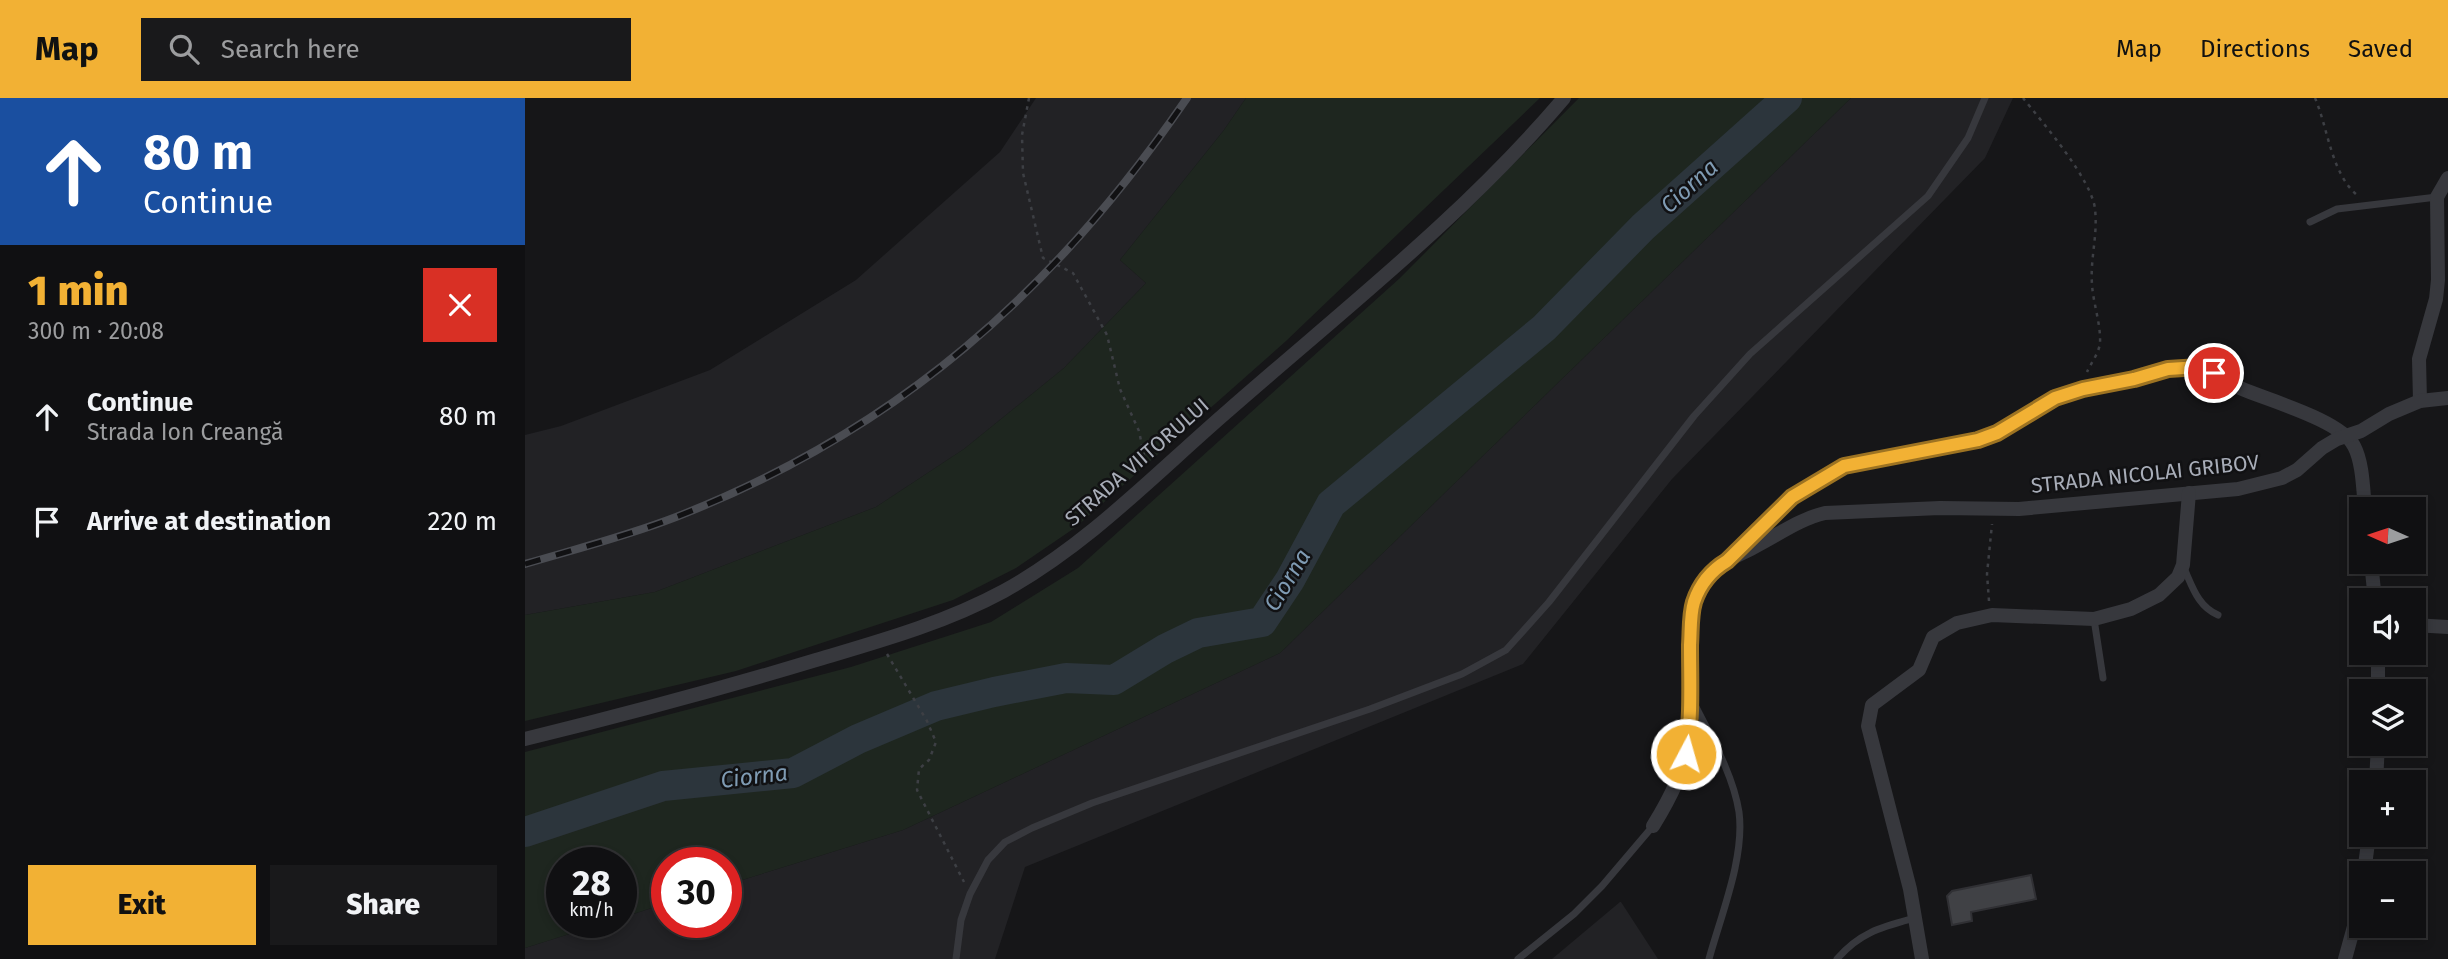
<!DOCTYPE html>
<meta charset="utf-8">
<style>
body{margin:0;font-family:"Fira Sans",sans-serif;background:#19191b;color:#f1f3f6;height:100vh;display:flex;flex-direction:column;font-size:26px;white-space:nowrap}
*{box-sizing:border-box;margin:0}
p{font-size:23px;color:#9c9d9f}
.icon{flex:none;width:38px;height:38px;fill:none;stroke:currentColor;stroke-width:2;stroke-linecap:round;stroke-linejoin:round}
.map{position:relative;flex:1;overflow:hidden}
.sheet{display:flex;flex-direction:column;background:#101012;width:525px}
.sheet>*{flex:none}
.top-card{background:#1a4fa0;color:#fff;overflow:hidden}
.needle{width:46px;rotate:273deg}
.buttons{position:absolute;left:1824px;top:399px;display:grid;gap:14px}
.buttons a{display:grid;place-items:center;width:77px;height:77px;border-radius:0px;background:#101012;box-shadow:0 4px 10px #0003,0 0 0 2px #303032;font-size:35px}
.speed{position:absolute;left:21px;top:749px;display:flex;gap:14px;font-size:35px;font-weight:700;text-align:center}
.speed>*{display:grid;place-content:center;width:91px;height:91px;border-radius:50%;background:#101012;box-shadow:0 4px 10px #0003,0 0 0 2px #303032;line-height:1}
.speed small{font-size:18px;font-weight:400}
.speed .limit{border:10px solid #d22;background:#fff;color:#111}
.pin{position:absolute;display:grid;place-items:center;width:60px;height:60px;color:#fff;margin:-30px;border:4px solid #fff;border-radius:50%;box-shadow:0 2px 7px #0007}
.me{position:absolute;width:77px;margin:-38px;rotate:6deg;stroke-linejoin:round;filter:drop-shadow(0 0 5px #0008)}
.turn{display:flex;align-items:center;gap:24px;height:147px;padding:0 28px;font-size:32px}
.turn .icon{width:91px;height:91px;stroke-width:2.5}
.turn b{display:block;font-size:49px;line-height:60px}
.round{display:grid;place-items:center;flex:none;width:74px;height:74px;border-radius:0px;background:#19191b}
.headline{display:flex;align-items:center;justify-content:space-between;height:119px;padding:0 28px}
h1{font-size:42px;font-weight:800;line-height:52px;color:#f2b134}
.primary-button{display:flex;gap:14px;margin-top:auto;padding:14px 28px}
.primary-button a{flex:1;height:80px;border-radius:0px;background:#f2b134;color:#111;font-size:28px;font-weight:800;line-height:80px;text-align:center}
.primary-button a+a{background:#19191b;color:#f1f3f6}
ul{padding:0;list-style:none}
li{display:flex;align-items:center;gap:21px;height:105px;padding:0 28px}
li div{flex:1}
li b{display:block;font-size:26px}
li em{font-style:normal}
header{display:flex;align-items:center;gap:42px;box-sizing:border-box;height:98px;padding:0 35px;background:#f2b134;color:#111}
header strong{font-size:33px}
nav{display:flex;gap:38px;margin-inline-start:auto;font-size:24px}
.search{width:490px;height:63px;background:#19191b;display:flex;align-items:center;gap:18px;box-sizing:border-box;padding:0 24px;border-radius:0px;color:#9c9d9f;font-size:26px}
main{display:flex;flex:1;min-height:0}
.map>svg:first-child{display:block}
</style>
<header>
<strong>Map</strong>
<div class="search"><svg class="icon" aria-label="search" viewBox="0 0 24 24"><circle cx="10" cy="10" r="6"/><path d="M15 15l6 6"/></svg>Search here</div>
<nav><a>Map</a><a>Directions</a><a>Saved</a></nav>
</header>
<main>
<section class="sheet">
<div class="top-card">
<div class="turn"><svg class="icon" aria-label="ahead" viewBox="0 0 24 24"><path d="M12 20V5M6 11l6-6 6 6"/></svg><div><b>80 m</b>Continue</div></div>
</div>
<div class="headline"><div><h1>1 min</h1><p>300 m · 20:08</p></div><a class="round" style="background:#d93025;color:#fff"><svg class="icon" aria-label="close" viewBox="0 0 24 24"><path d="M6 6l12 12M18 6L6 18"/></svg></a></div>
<ul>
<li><svg class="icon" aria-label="ahead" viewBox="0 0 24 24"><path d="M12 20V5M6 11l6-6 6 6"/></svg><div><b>Continue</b><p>Strada Ion Creangă</p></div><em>80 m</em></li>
<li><svg class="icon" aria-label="arrive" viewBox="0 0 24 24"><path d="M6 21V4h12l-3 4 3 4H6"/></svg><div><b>Arrive at destination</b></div><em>220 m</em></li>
</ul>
<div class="primary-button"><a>Exit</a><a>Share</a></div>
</section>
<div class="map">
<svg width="1923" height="861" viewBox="0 0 1923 861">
<rect width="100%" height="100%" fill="#161618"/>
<g fill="#222225">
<path d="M511,0H721L699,32L595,162L621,185L539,270L439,351L351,409L130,494L0,517V337L36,328L185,272L331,182L475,54Z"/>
<path d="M1326,0H1488L1460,60L1147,381L998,566L500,769L470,861H0V850L82,824H96V820L142,805V824H201V787L378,732L755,555Z"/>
<path d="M1096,804L1133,861H1027L1095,804Z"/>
</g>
<g fill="#1e261f">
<path d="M721,0H1015L761,243L551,429L491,470L428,502L211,573L0,623V517L130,494L351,409L439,351L539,270L621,185L595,162L699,32Z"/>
<path d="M1054,0H1326L755,555L378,732L201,787V765H142V805L96,820V765H37V824H82L0,850V654L326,569L466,524L553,470L875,180Z"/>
</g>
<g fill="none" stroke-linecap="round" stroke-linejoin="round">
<path stroke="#2c353c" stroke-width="30" d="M0,734L138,688L268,675L333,641L411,608L469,594L541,580L589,582L640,551L673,535L737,524L765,482L806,406L1019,230L1118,129L1262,0"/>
</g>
<path fill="#404145" stroke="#303034" stroke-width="2" d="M1506,777L1511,801L1446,814L1447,823L1427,827L1422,798L1427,793Z"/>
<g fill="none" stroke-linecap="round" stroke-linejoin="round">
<g stroke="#3d3f44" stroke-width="2.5" stroke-dasharray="3.5 5" stroke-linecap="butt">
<path d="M504,0L497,37L498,75L518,160L548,175L582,237L595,291L614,333L621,367"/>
<path d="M1498,0C1518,25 1567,82 1570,111C1573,137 1565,161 1567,186C1568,205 1576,226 1575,245C1574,255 1566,265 1562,274"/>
<path d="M1790,0C1803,30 1806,75 1832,97"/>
<path d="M1464,503L1462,476L1467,426"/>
<path d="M362,556L402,623L411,644L404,662L394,671L392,692L439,784"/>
</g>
<g stroke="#37383d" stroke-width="7">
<path d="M1785,124L1812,111L1912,99"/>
<path d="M1658,468C1667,487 1672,508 1693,517"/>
<path d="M1569,521L1578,580"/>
<path d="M1169,605C1186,639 1208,676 1214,714C1220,759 1196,817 1184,861"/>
<path d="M431,861L436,822L445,796L463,762L480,744L507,730L567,705L845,611L937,576L981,552L1024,504L1169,318L1225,256L1403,98L1443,40L1460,0"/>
<path d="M993,861L1049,816L1077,788L1128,728"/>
<path d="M1312,861C1335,834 1357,829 1390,820"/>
</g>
<g stroke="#37383d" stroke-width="14">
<path d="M1895,303L1894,261L1911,201L1913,182L1912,99L1923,80"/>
<path d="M1212,453L1267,399L1319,368L1453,342L1490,325L1530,301L1558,291L1661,269C1683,270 1695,282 1715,290C1742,302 1816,322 1829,348C1838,365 1838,392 1840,411"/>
<path d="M1846,464L1850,502"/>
<path d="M1888,527L1923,529"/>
<path d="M1853,555V593"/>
<path d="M0,641C98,617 195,591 291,562C355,543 420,525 479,493C565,445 631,375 704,312C818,212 941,116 1039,0"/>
<path d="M1851,684L1853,646"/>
<path d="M1128,728C1146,699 1161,669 1165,634C1169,587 1150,504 1191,470C1203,460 1220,455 1233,447C1256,435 1275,421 1300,415L1415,410L1494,411L1713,391L1757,380L1772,372L1797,350L1812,341L1836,333L1864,316L1895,303L1923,300"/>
<path d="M1839,775L1844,737"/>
<path d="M1397,861L1385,791L1343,628L1347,607L1394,572L1408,539L1432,525L1467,517L1569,521L1606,511L1634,497L1653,479L1658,467L1664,395"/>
<path d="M1820,861L1836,803"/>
</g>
<g stroke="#4a4c52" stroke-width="8">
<path id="rail" d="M0,466C51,451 102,438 151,419C372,333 530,193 662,0"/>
</g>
<use href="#rail" stroke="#111113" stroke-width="5" stroke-dasharray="16" stroke-linecap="butt"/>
</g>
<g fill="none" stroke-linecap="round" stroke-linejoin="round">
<g stroke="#9d7322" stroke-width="18">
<path id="route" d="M1161,656C1167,620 1165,584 1165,547C1166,533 1165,517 1169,504C1175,486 1187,472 1202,463L1267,399L1319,368L1453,342L1472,335L1530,300L1558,291L1609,281L1643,271L1675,269L1689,275"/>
</g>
<use href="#route" stroke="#f2b134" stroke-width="12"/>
</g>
<g text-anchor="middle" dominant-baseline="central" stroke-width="5" stroke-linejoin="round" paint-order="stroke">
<g font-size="21" fill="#a8adb8" stroke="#111113">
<text transform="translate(612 364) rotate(-41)">STRADA VIITORULUI</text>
<text transform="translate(1620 376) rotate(-6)">STRADA NICOLAI GRIBOV</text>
</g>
<g font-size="23" font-style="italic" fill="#7f9bb3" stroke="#111113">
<text transform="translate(1164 88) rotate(-42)">Ciorna</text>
<text transform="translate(762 482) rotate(-59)">Ciorna</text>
<text transform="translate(229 678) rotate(-7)">Ciorna</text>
</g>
</g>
</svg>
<div class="buttons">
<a><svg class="needle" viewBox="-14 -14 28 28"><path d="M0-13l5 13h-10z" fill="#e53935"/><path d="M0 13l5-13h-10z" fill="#9c9d9f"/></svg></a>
<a><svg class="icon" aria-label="sound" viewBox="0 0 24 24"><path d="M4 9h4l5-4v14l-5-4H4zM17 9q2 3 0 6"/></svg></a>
<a><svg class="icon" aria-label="layers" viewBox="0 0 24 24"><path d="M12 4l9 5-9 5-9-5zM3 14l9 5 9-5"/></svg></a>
<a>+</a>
<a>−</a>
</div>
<div class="speed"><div>28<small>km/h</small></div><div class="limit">30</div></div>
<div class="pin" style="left:1689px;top:275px;background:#d93025"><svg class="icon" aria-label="arrive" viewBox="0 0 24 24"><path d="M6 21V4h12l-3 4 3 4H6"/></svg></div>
<svg class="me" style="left:1161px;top:656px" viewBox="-20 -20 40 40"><circle r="17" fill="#f2b134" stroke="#fff" stroke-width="3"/><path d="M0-11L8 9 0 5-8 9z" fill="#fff"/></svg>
</div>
</main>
